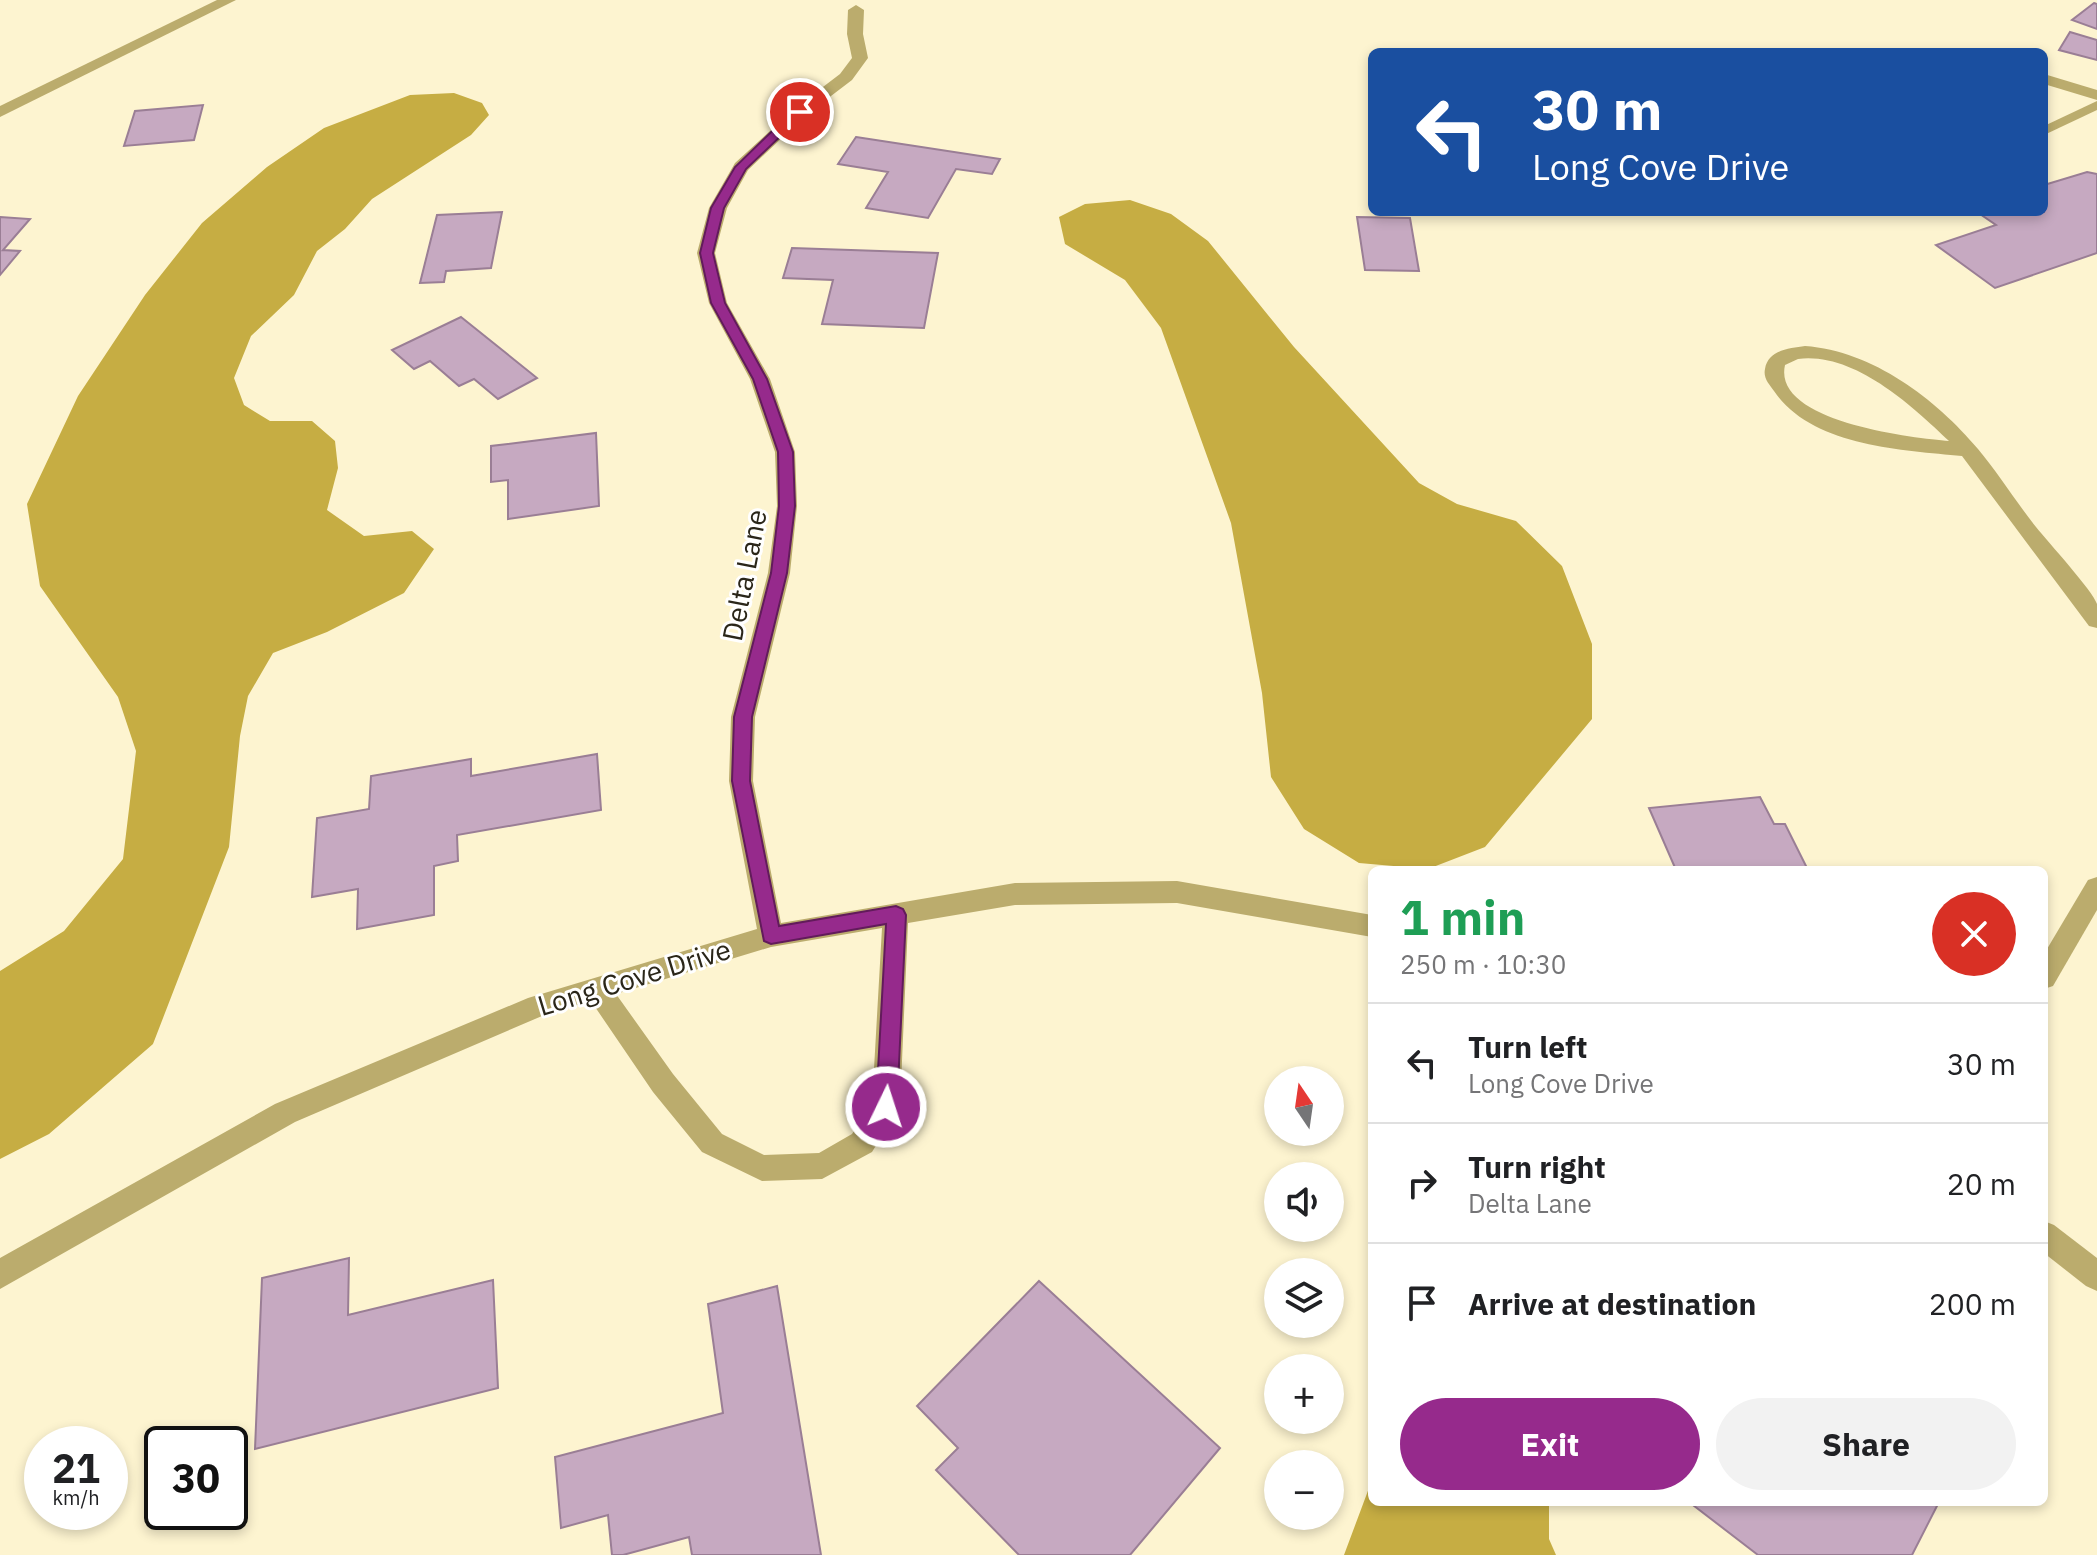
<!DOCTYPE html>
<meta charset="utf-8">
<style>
body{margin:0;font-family:"IBM Plex Sans",sans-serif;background:#f2f2f2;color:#202124;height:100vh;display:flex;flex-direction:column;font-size:30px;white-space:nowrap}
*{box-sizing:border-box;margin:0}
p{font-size:26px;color:#757577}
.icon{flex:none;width:44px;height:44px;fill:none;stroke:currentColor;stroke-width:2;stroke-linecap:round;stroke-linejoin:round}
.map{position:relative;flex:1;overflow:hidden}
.details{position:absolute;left:1368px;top:866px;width:680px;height:640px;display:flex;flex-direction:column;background:#fff;border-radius:12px;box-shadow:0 4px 12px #0003}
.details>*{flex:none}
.banner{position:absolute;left:1368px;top:48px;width:680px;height:168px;border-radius:12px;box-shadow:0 4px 12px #0003;background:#1a4fa0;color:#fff;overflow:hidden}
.needle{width:52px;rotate:347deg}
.controls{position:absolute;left:1264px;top:1066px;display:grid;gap:16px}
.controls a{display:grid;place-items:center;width:80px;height:80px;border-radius:50%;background:#fff;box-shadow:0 4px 12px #0003;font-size:40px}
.speed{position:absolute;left:24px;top:1426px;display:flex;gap:16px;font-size:40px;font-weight:700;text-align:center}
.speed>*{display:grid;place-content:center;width:104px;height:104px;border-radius:50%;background:#fff;box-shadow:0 4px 12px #0003;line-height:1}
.speed small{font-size:20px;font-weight:400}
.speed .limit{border:4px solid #111;border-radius:12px;background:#fff;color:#111}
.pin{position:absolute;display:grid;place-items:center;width:68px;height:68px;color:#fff;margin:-34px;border:4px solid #fff;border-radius:50%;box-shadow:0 2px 8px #0007}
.me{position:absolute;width:88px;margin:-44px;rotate:4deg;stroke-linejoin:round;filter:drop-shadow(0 0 6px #0008)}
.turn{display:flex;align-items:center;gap:28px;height:168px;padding:0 32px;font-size:36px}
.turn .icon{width:104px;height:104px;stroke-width:2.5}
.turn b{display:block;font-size:56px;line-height:68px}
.round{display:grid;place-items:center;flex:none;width:84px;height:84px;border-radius:42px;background:#f2f2f2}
.overview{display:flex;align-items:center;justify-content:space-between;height:136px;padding:0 32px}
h1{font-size:48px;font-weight:800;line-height:60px;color:#1e9e55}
.button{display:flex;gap:16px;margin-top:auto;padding:16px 32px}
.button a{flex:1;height:92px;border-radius:48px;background:#962a8c;color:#fff;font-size:32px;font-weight:800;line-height:92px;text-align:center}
.button a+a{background:#f2f2f2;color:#202124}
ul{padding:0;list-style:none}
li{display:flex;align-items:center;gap:24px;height:120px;padding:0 32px;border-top:2px solid #e0e0e0}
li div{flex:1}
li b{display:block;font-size:30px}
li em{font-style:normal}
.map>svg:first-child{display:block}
</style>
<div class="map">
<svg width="2097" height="1555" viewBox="0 0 2097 1555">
<rect width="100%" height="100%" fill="#fdf4d0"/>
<g fill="#c6ad43">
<path d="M454,93L482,103L489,115L471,135L372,199L345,229L317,251L294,295L251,336L234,378L244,405L270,421H312L335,441L338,468L327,510L364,536L412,531L434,549L404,593L327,632L273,653L248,696L240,736L229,847L153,1044L49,1134L0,1159V971L64,931L123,859L136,751L118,697L40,586L27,504L78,396L145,295L202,223L267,167L324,128L410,95Z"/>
<path d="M1130,200L1171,214L1208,241L1294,347L1419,483L1457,504L1516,521L1562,566L1592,644V719L1485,847L1428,869L1359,863L1304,829L1271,777L1262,693L1231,523L1161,328L1125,280L1065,244L1059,217L1085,204Z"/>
<path d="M1372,1480V1502H1549V1539L1556,1555H1344Z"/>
</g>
<g fill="#c6a9c1" stroke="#9a7e95" stroke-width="2">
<path d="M2094,3L2097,4V29L2072,20Z"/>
<path d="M2070,32L2097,40V60L2059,50Z"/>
<path d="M203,105L194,140L124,146L135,111Z"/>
<path d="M856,137L1000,159L992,174L956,169L928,218L866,208L888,172L838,164Z"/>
<path d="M2087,172L2097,174V253L1995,288L1936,245L1996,225L1977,212H2044V185Z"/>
<path d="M502,212L491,268L446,271L444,282L420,283L437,215Z"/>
<path d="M0,217L30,219L3,250L20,251L0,275Z"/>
<path d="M1357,217L1410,218L1419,271L1365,270Z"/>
<path d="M792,248L938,253L924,328L822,324L833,280L783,278Z"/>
<path d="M461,317L537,378L498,399L474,379L459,386L430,361L414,369L392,350Z"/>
<path d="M596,433L599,506L508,519V480L491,482V446Z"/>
<path d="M597,754L601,810L457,835L458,861L434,866V915L357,929L358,889L312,897L317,818L369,809L371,776L471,759V776Z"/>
<path d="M1760,797L1774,824H1785L1808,870H1676L1649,808Z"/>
<path d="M349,1258L348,1315L493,1280L498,1388L255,1449L262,1278Z"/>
<path d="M1039,1281L1220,1448L1130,1555H1019L936,1470L958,1448L917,1406Z"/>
<path d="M777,1286L821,1555H692L689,1537L623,1555H612L608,1515L561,1528L555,1457L723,1413L708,1304Z"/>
<path d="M1689,1502H1939L1912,1555H1758Z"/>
</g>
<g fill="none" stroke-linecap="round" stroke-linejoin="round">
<path fill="#bbac6d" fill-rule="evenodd" d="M2097,101V110L2044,135V126Z"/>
<g fill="#bbac6d" fill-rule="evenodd">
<path d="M217,0H236L0,117V106Z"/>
<path d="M856,5L864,10L863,34L868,58L852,80L806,115L748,170L727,208L715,253L727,303L770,379L795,452L797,506L790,573L755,717L753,781L781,923L1015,883L1177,881L1372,915V937L1177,903L1015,905L908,923L900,1107L872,1152L822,1179L762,1181L702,1152L653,1092L591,1001L542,1016L295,1122L0,1289V1258L275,1104L528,998L757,929L729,781L731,717L768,573L777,506L775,452L750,379L709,303L697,253L709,208L735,163L794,109L840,74L852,58L847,34L848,10ZM882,928L872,1104L852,1134L819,1153L764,1155L722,1134L673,1074L616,994L771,947Z"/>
<path d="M2044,74L2097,90V100L2044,84Z"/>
<path d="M1805,346C1873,351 1936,399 1978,449C1999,474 2016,502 2036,527C2048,542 2093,591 2097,604C2097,610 2097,621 2097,628L2089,626L1962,456C1901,450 1811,446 1774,391C1769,384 1763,378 1765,369C1768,350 1790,348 1805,346ZM1798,359C1854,352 1911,405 1949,441C1913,438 1772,422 1785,365Z"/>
<path d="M2097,877V910L2053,986L2044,989V954L2088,880Z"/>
<path d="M2044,1221L2054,1225L2097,1258V1291L2086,1286L2044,1253Z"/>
</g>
</g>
<path fill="#962a8c" stroke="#621b5b" stroke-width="2" d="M795,109L806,112L746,169L724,208L713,253L725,303L767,379L793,452L795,506L787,573L752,717L750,781L779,926L896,906L903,909L906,915L897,1107L894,1113L886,1116L879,1113L876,1107L886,924L771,944L764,941L732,781L734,717L771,573L779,506L778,452L753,379L711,303L700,253L711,208L735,167Z"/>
<g text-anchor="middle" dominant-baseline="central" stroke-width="6" stroke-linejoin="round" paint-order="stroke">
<g font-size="28" fill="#2a2619" stroke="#fff">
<text transform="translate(744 575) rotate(-79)">Delta Lane</text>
<text transform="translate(634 977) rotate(-17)">Long Cove Drive</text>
</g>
</g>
</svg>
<div class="controls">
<a><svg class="needle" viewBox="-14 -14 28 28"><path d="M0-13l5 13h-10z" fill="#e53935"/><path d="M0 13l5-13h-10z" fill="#757577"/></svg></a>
<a><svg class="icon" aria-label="sound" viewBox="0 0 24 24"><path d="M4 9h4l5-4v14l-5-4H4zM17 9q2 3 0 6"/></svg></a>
<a><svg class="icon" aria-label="layers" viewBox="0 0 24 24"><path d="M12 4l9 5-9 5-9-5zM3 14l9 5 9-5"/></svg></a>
<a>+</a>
<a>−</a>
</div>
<div class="speed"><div>21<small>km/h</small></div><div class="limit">30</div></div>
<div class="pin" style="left:800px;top:112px;background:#d93025"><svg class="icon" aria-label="arrive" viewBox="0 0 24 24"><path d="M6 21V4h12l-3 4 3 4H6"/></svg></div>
<svg class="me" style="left:886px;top:1107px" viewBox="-20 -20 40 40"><circle r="17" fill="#962a8c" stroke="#fff" stroke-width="3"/><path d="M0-11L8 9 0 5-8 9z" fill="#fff"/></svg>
<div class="banner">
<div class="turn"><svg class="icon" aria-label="left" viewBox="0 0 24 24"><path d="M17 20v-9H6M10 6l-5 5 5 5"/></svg><div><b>30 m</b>Long Cove Drive</div></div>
</div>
<section class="details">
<div class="overview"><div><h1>1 min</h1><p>250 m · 10:30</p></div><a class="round" style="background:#d93025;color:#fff"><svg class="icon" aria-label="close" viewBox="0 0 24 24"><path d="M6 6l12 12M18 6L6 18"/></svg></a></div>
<ul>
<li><svg class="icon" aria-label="left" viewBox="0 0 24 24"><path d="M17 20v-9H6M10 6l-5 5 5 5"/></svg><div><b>Turn left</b><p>Long Cove Drive</p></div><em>30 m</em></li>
<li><svg class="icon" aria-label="right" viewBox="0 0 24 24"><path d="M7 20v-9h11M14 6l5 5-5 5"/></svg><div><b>Turn right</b><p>Delta Lane</p></div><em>20 m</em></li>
<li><svg class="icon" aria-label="arrive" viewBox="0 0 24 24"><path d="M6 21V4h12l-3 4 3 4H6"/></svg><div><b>Arrive at destination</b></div><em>200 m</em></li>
</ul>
<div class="button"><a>Exit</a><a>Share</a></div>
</section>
</div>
